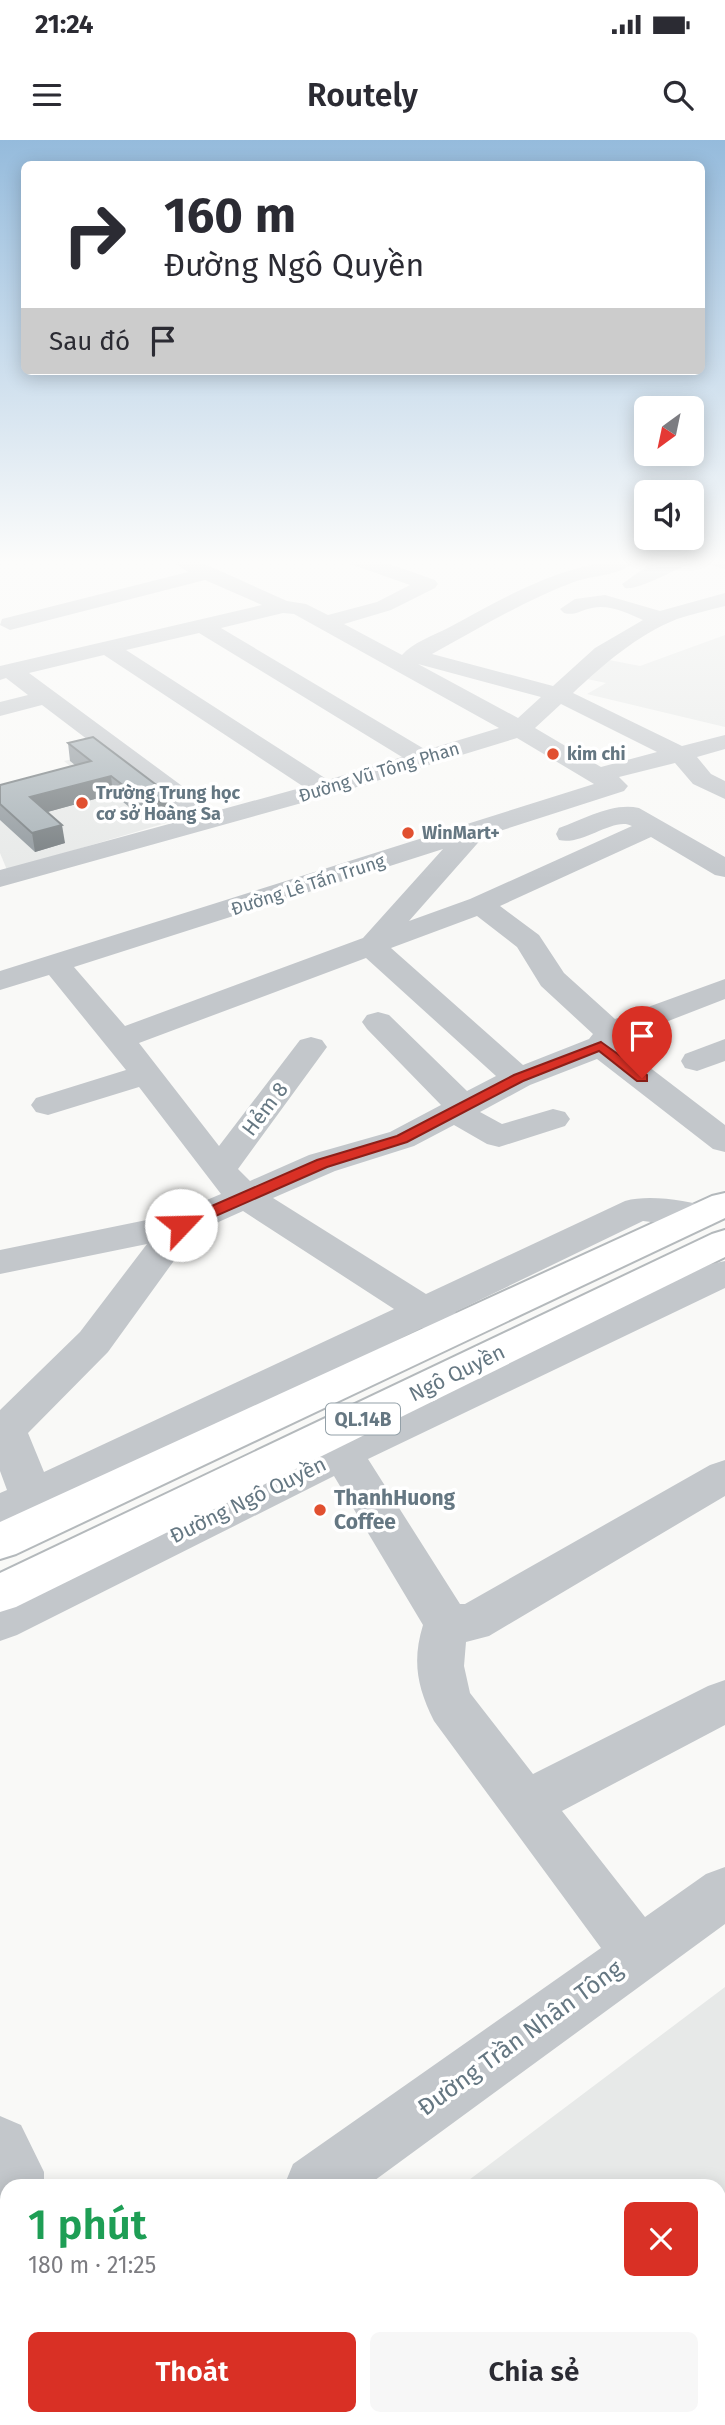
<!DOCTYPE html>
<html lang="vi">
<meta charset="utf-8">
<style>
body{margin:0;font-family:"Fira Sans",sans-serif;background:#f7f7f7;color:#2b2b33;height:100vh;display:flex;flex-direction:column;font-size:26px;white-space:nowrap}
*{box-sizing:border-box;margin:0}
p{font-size:23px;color:#7c7c81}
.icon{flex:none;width:38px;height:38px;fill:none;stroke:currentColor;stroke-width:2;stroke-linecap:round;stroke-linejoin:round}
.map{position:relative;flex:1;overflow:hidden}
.sheet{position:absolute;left:0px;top:2039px;width:726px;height:247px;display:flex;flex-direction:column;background:#fff;border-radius:21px 21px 0 0;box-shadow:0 4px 18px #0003}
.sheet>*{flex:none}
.hud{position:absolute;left:21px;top:21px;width:684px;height:214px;border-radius:10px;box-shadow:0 4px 18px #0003;background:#fff;color:#2b2b33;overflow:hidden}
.needle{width:46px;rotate:213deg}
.fabs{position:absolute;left:634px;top:256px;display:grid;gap:14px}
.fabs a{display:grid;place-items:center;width:70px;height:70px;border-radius:10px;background:#fff;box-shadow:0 4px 18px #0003;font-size:35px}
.pin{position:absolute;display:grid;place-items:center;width:60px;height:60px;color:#fff;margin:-72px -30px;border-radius:50% 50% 50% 0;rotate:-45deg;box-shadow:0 0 7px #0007}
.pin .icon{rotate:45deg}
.me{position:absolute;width:77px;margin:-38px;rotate:66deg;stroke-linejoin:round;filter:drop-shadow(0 0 5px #0008)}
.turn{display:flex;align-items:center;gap:24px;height:147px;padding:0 28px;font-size:32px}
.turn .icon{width:91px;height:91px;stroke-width:2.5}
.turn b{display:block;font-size:49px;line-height:60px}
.then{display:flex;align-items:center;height:66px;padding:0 28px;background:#0003;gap:14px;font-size:26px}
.round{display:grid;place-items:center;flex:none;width:74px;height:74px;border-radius:10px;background:#f7f7f7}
.headline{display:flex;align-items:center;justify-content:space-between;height:119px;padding:0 28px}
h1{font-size:42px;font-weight:600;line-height:52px;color:#1e9e55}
.primary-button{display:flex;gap:14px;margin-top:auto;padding:14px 28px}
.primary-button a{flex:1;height:80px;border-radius:10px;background:#d93025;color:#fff;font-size:28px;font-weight:600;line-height:80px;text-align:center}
.primary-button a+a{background:#f7f7f7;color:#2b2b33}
.status{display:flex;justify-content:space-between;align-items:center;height:49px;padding:0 35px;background:#fff;direction:ltr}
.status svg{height:19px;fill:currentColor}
header{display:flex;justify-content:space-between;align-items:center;height:91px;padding:0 28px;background:#fff;font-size:32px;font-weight:600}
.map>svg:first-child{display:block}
</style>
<div class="status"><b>21:24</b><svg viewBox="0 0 49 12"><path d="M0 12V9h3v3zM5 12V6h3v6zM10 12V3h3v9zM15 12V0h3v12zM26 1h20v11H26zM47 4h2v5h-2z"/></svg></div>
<header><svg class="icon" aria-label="menu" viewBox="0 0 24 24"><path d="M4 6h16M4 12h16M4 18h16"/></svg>Routely<svg class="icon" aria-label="search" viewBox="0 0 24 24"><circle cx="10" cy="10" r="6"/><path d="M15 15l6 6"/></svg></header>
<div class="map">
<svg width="725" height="2285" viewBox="0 0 725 2285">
<rect width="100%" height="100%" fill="#f9f9f7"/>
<g fill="#e7e9e8">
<path d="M725,495V587L587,554L606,543L587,539L604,519L640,526Z"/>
<path d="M101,612L183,678L7,730L0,713V647L71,627L64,621Z"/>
<path d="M725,1847V2285H142L151,2278H719V2046H461Z"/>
</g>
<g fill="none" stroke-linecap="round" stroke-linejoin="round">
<g stroke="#b4b9bc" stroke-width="4">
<g id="highway">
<path d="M725,1053V1078L16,1414L0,1419V1382L712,1056Z"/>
<path d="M725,1090V1117L16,1467L0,1472V1433L712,1094Z"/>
</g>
</g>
<g fill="#c3c7cb" fill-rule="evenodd">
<path d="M177,420H196L287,461L306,464L328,475L377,462L410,445L350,424L347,420H378L435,440L438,444L435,448L391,470L344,484L402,515C412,503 434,495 448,488C507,456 567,420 636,420C623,436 592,435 574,442C525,460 478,489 432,514L553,546L595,508L643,480C627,473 609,464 592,468C581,470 575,476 564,473L560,469L575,459L605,455L660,471L725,453V466C709,470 692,474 677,479C637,495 604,524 573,553L682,606L725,595V609L697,617L711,634L725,641V659L693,644L675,623L619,637L628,646L624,651L484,696L409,781L470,759L632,686C614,676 583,706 559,700L556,694L559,688C584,679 613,662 639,668L725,717V737L715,735L651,697L500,766L539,795L564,833L615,879L725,839V859L622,899L619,904L725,985V1012L713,1009L597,919L530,945L480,972L502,984L553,969L565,972L570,979L565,986L499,1007L487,1004L454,985L414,1006L335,1031L273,1058L426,1154L625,1061C651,1054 687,1061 713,1068L718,1076L713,1084L700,1088L643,1081L455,1172L462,1182L456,1191L442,1195L422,1188L48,1370L0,1389V1353L7,1350L0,1331V1270L80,1192L147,1104L0,1134V1110L171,1075L221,1054L139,947L48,975L36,972L31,965L36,958L126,930L49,835L0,850V831L594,644L517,598L334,654L0,747V730L191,678L42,565L0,576V562L28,555L6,538L0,540V526L262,465L205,440L10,490L0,485L2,479L188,432L175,423ZM283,473L294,474L499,588L426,610L221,488ZM199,493L402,617L328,640L126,510ZM104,515L304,647L216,671L29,533ZM418,524L541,557L518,578ZM561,564L657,612L601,627L535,588ZM443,709L363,798L125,886L74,827ZM477,776L517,807L541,846L593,894L589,899L523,925L391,808ZM366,818L496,936L467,951L389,875L378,872L367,875L362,882L367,889L441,965L390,992L309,1015L250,1041L238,1029L327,907L322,900L311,897L300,900L219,1006L139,903ZM243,1071L394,1169L44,1332L28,1293L108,1212L194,1093Z"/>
<path d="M663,420H692L689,424C674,430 637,451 625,448L622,444L646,427Z"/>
<path d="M705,420H725V429L708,424Z"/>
<path d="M725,899V921L697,931L685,928L681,921L685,914Z"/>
<path d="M725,1121V1148L368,1319L460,1464H465L710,1325L725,1320V1356L489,1496L466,1502L464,1526L470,1553L533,1634L708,1546L725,1540V1585L562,1671L645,1777L706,1734L725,1727V1784L367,2046H284L293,2024L601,1808L434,1581C417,1547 412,1521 423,1485L334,1336L17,1495L0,1501V1460L327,1302L711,1124Z"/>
<path d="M0,1976L21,1985L44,2032V2046H7V2074L0,2072Z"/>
<path d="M7,2233V2278H100L103,2285L34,2283L0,2285V2236Z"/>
</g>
<use href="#highway" fill="#fff" fill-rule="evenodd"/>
</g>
<path fill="#90989d" d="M68,603L171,656L173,675L148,682L113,654L47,672L65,703L35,712L0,680V645L75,625L70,621Z"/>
<g fill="#757c7f">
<path d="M111,636L113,654L33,676L30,657Z"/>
<path d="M171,656L173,675L148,682L146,663Z"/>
<path d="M62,685L65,703L35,712L32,693Z"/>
</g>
<path fill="#a7b1b6" stroke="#757c7f" stroke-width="2" d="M93,597L171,656L146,663L111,636L30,657L62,685L32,693L0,664V645L91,621L68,603Z"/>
<linearGradient id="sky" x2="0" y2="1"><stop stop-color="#95bbdc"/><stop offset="0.57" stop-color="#fcfcfb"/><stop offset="1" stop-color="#fcfcfb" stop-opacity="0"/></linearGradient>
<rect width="725" height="740" fill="url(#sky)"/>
<path fill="#d93025" stroke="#8d1f18" stroke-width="2" d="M601,902L647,935V941H637L599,911L523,941L407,1002L327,1027L186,1089L181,1090L173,1085L175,1082L317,1020L397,996L514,935Z"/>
<g fill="#e15030" stroke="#fff" stroke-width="2.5">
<circle cx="553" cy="614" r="7"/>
<circle cx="82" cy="663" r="7"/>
<circle cx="408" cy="693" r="7"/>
<circle cx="320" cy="1370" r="7"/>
</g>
<g text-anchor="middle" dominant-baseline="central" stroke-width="7" stroke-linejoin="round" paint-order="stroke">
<g font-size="18" font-weight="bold" fill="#657782" stroke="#fff" text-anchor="start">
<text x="567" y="614">kim chi</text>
<text x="96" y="653">Trường Trung học<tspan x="96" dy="21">cơ sở Hoàng Sa</tspan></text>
<text x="422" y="693">WinMart+</text>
</g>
<g font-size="18" fill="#657782" stroke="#fff">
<text transform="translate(379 632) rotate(-17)">Đường Vũ Tông Phan</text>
<text transform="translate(308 745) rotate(-18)">Đường Lê Tấn Trung</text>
</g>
<rect fill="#fff" stroke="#93a0a8" stroke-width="2" x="326" y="1263.5" width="74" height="31" rx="5"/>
<g font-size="19" font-weight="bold" fill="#657782">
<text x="363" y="1279">QL.14B</text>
</g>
<g font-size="21" fill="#657782" stroke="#fff">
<text transform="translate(265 969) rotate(-53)">Hẻm 8</text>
<text transform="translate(457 1233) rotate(-26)">Ngô Quyền</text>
<text transform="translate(248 1360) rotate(-26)">Đường Ngô Quyền</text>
</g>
<g font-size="21" font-weight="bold" fill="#657782" stroke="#fff" text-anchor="start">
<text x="334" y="1358">ThanhHuong<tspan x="334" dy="24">Coffee</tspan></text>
</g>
<g font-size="24" fill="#657782" stroke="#fff">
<text transform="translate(520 1898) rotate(-36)">Đường Trần Nhân Tông</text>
</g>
</g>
</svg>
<div class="fabs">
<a><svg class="needle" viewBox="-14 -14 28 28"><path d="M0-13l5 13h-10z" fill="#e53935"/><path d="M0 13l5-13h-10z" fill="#7c7c81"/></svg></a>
<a><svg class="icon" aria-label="sound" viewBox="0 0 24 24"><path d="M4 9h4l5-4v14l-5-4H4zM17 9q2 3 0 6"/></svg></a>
</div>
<div class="pin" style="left:642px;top:938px;background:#d93025"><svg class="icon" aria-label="arrive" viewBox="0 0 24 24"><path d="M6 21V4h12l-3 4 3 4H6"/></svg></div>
<svg class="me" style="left:181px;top:1085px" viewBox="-20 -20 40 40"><circle r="19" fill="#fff"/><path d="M0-13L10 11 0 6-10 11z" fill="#d93025"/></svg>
<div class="hud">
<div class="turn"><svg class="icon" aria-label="right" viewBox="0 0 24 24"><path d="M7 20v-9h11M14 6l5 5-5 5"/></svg><div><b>160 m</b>Đường Ngô Quyền</div></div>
<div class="then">Sau đó<svg class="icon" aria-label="arrive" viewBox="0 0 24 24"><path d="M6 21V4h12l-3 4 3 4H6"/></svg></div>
</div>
<section class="sheet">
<div class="headline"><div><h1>1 phút</h1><p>180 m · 21:25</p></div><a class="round" style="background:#d93025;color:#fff"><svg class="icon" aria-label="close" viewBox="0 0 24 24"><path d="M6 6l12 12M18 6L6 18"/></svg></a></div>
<div class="primary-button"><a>Thoát</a><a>Chia sẻ</a></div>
</section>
</div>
